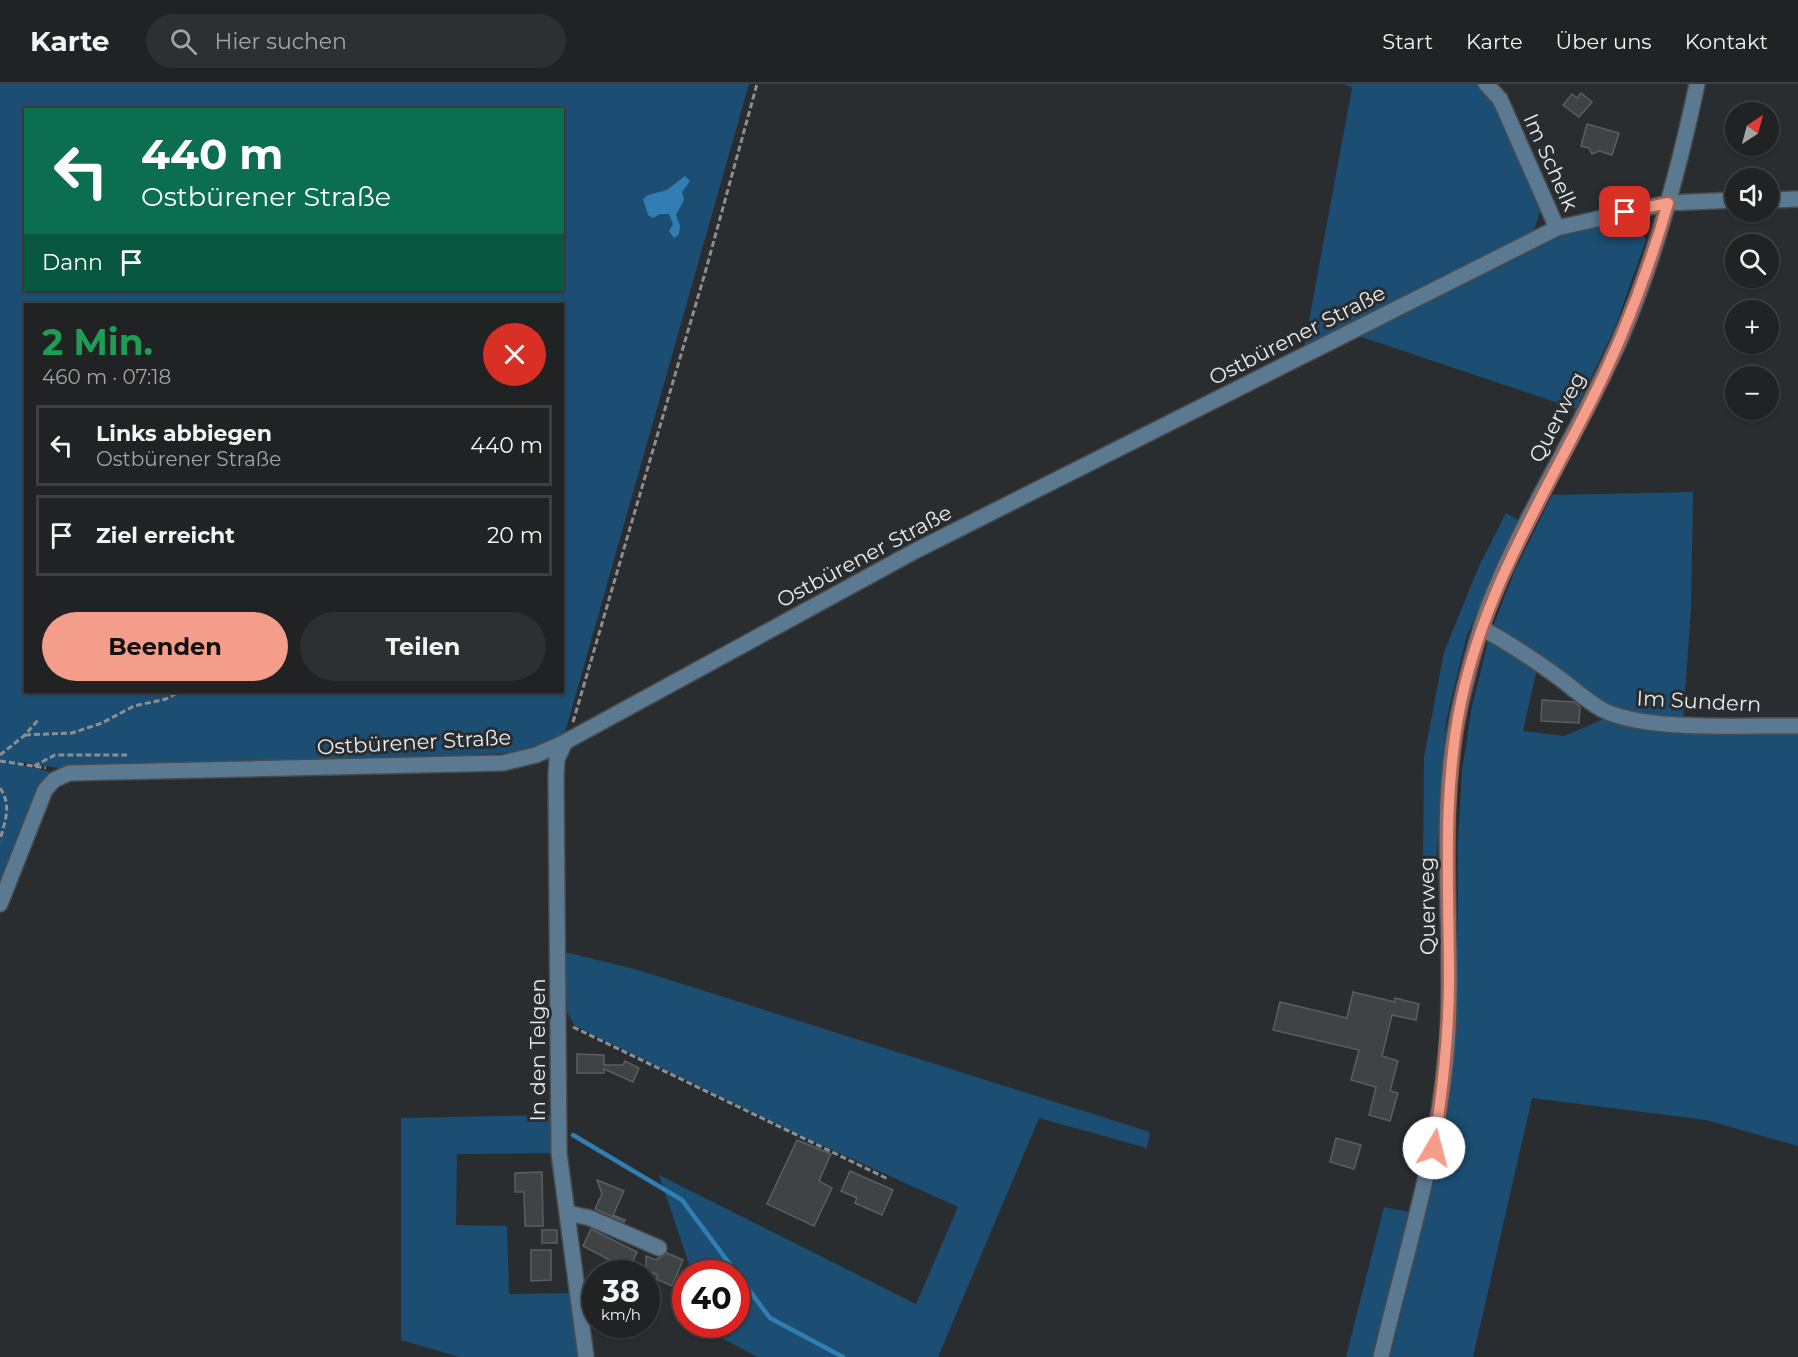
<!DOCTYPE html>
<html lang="de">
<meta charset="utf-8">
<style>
body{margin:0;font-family:Montserrat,sans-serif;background:#2d2f31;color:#f1f3f6;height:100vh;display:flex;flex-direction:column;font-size:22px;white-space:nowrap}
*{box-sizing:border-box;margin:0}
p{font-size:20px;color:#a2a4a6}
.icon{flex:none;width:33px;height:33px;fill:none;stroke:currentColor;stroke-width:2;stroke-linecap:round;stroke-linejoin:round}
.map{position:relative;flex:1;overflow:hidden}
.sheet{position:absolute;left:24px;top:219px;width:540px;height:390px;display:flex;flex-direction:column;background:#202224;border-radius:0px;box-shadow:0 2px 4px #0004,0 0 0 2px #3d3f41}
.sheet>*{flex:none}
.banner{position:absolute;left:24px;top:24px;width:540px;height:183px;border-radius:0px;box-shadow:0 2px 4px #0004,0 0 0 2px #3d3f41;background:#0b6e4f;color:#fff;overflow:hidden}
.needle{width:39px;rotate:36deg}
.buttons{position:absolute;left:1725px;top:18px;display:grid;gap:12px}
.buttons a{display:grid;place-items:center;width:54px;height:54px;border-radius:50%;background:#202224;box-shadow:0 2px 4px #0004,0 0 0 2px #3d3f41;font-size:30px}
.speed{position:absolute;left:582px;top:1176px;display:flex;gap:12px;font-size:30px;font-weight:700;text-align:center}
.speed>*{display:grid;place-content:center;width:78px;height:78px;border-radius:50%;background:#202224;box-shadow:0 2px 4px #0004,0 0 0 2px #3d3f41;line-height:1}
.speed small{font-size:15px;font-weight:400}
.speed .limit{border:9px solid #d22;background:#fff;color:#111}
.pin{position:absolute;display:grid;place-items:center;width:51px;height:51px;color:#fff;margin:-26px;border-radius:12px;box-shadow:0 3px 9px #0006}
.me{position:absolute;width:66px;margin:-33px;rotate:8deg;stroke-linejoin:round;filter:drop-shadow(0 0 4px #0008)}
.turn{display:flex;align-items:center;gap:21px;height:126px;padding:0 18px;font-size:27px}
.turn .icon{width:78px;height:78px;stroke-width:2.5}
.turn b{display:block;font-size:42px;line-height:51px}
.then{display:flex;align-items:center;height:57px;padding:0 18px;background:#0003;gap:12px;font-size:22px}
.round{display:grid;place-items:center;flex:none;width:63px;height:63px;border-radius:32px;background:#2d2f31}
.summary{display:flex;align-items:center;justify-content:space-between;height:102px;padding:0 18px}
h1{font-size:36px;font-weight:700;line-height:45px;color:#1e9e55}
.action{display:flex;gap:12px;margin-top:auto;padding:12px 18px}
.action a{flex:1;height:69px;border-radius:36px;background:#f49d8b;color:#111;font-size:24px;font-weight:700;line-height:69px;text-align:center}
.action a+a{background:#2d2f31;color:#f1f3f6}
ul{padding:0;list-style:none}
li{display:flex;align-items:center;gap:18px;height:81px;margin:0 12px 9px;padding:0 6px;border:3px solid #3d3f41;border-radius:0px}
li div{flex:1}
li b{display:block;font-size:22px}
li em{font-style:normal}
header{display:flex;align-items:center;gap:36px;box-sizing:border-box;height:84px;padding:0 30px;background:#202224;border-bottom:2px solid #3d3f41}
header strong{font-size:28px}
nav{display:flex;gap:33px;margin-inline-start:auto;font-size:21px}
.search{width:420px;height:54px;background:#2d2f31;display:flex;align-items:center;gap:15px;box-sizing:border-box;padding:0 21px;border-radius:33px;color:#a2a4a6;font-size:22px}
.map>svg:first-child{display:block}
</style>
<header>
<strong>Karte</strong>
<div class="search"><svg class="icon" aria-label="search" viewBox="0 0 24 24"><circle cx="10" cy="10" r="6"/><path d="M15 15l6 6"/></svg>Hier suchen</div>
<nav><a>Start</a><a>Karte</a><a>Über uns</a><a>Kontakt</a></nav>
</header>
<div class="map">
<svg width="1798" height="1273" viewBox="0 0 1798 1273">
<rect width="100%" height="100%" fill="#2a2d30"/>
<g fill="#1b4e72" fill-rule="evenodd">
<path d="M0,0H749L564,652L524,668L292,682L69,686L23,678L21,681L51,688L39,700L0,802ZM26,26H562V206H26ZM26,220H562V608H26Z"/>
<path d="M1344,0H1479L1497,20L1542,122L1532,152L1303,269L1352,4Z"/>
<path d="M1623,133L1637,141L1646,156L1615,244L1576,325L1353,250L1560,147Z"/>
<path d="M1693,408L1691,525L1683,637L1609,625L1493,542L1515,486L1552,411Z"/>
<path d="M1506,429L1518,436L1467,551L1446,637L1436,779L1423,774L1424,673L1444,568L1479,482Z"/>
<path d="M1488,558L1537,584L1523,647L1564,652L1604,635C1653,658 1743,648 1798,648V1062L1706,1036L1532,1014L1473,1273H1390L1442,1066L1452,1001L1458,908V759L1462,687L1472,622Z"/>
<path d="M565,868L638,886L1150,1048L1147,1064L1039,1034L938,1273H757L698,1241L736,1240V1190L692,1189L659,1091L916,1220L958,1123L795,1049L575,942L567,928Z"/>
<path d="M551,1031L552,1069L457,1070L456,1141L507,1142L509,1210L570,1209L579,1273H459L401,1256V1034Z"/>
<path d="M1384,1123L1409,1128L1372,1273H1346Z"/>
</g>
<path fill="#307eb4" d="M685,92L690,97L682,108L684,116L676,131L680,142L679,150L674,154L669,147L673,140L669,130H660L653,134L648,131L643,115L648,111L667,106Z"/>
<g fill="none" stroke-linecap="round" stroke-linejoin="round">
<path stroke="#307eb4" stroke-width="4.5" d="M573,1051L682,1116L770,1234L843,1273"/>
</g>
<g fill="#404346" stroke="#5a5e61" stroke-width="1.5">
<path d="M1581,9L1592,18L1579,33L1563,21L1572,10L1577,14Z"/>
<path d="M1587,40L1619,49L1612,71L1599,67L1592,70L1589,64L1581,62Z"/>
<path d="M1542,616L1574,618L1580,623L1579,639L1541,637Z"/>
<path d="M1353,908L1395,918V914L1419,920L1416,936L1392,931L1382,972L1398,977L1390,1007L1398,1009L1390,1037L1369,1031L1376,1003L1351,996L1359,966L1273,946L1280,918L1347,934Z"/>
<path d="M577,970L604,971V981H623L625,977L639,984L633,998L604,985V989H577Z"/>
<path d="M1336,1054L1361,1061L1354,1085L1330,1078Z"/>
<path d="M797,1056L831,1070L819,1097L832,1104L814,1142L767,1120Z"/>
<path d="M850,1087L893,1106L882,1131L855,1119L857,1114L841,1107Z"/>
<path d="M542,1088L543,1142H525L524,1108H515V1089Z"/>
<path d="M597,1096L624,1107L613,1131L625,1136L624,1138L595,1125L602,1110Z"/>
<path d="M591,1145L637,1168L628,1186L583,1162Z"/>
<rect x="542" y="1146" width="15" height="13"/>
<path d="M531,1166H551V1196L531,1197Z"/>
<path d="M667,1169L683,1176L672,1202L656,1195L658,1191L646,1186V1172L656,1176Z"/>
</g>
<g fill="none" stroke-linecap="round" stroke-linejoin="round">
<g stroke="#484b4e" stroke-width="18">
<g id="minor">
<path d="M1486,0L1500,15L1557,144"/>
<path d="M1768,116L1798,115"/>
<path d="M1481,544C1510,559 1536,577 1562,596C1575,606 1588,618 1603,626C1645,648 1748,641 1798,642"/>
<path d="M565,658L557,675L556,692L559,1069L586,1273"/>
<path d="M0,820L45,706L54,696L69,689L503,679L536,671L565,658L915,467L1557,144L1668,119L1736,116"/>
<path d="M568,1129L590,1134L659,1164"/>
<path d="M1381,1273C1406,1165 1442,1058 1448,947C1454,837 1435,723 1462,614C1471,578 1480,540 1495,506C1532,417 1585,337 1623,249C1657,169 1679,85 1697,0"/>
</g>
</g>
<g stroke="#8c8e91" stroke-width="3" stroke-dasharray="6 3" stroke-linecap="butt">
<path d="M573,638L705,189L757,0"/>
<path d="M25,651L72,649L102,639L134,622L166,615L179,608"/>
<path d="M0,671L25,651L38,636"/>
<path d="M0,677L46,684"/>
<path d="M34,682L55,671H127"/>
<path d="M0,704C12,721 5,737 0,756"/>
<path d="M573,943L888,1095"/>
</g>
<use href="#minor" stroke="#5b7991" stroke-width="15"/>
</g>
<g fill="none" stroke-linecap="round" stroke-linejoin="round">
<g stroke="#9f665a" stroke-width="15">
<path id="route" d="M1434,1064C1442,1008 1449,952 1449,896C1449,803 1442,709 1461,618C1483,513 1536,425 1584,331C1619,264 1647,192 1668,119L1625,128"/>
</g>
<use href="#route" stroke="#f49d8b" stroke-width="10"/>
</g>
<g text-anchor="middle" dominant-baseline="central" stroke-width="6" stroke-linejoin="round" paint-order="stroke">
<g font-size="21" fill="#e8eaec" stroke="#2a2d30">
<text transform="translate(1551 78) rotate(66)">Im Schelk</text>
<text transform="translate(1297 251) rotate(-27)">Ostbürener Straße</text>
<text transform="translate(1557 333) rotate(-63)">Querweg</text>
<text transform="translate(864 472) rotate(-28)">Ostbürener Straße</text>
<text transform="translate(1699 617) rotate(3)">Im Sundern</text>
<text transform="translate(414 658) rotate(-3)">Ostbürener Straße</text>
<text transform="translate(1427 822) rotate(-91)">Querweg</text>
<text transform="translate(537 966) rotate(-90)">In den Telgen</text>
</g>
</g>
</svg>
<div class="buttons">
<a><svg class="needle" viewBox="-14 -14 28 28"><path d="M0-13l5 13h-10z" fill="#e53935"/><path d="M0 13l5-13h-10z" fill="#a2a4a6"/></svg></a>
<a><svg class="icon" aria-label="sound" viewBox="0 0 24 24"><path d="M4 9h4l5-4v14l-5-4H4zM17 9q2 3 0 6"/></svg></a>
<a><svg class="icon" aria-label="search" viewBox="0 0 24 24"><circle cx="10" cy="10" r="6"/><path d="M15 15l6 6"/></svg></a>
<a>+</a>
<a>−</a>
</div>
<div class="speed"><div>38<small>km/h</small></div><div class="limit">40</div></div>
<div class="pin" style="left:1625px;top:128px;background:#d93025"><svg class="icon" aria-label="arrive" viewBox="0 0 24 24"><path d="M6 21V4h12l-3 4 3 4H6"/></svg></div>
<svg class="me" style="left:1434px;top:1064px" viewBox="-20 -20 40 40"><circle r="19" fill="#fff"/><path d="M0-13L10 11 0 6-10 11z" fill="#f49d8b"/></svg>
<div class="banner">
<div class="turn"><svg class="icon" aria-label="left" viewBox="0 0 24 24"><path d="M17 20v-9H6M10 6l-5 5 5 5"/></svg><div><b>440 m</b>Ostbürener Straße</div></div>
<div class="then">Dann<svg class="icon" aria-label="arrive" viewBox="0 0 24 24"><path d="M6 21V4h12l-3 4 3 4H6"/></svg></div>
</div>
<section class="sheet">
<div class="summary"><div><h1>2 Min.</h1><p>460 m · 07:18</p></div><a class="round" style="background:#d93025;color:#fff"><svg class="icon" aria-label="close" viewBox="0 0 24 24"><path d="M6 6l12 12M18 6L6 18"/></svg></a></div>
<ul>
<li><svg class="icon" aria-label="left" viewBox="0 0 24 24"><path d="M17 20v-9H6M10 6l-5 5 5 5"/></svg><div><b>Links abbiegen</b><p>Ostbürener Straße</p></div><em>440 m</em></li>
<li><svg class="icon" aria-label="arrive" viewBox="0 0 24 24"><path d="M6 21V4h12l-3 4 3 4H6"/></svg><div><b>Ziel erreicht</b></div><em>20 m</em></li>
</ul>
<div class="action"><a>Beenden</a><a>Teilen</a></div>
</section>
</div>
